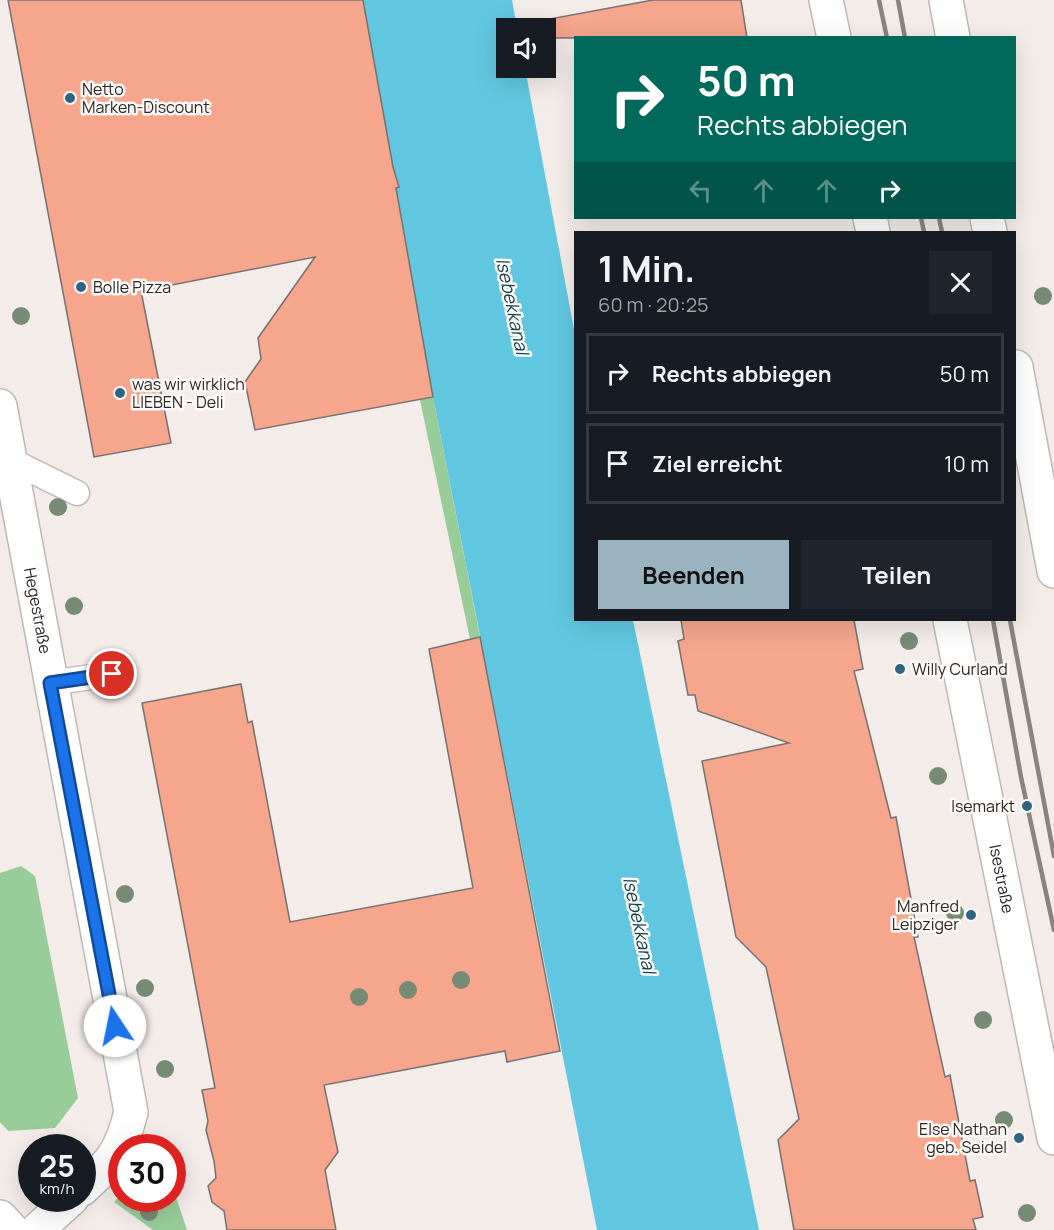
<!DOCTYPE html>
<html lang="de">
<meta charset="utf-8">
<style>
body{margin:0;font-family:Manrope,sans-serif;background:#20242c;color:#f1f3f6;height:100vh;display:flex;flex-direction:column;font-size:22px;white-space:nowrap}
*{box-sizing:border-box;margin:0}
p{font-size:20px;color:#9ea1a6}
.icon{flex:none;width:33px;height:33px;fill:none;stroke:currentColor;stroke-width:2;stroke-linecap:round;stroke-linejoin:round}
.map{position:relative;flex:1;overflow:hidden}
.details{position:absolute;left:574px;top:231px;width:442px;height:390px;display:flex;flex-direction:column;background:#171b24;border-radius:0px;box-shadow:0 6px 24px #0002}
.details>*{flex:none}
.hud{position:absolute;left:574px;top:36px;width:442px;height:183px;border-radius:0px;box-shadow:0 6px 24px #0002;background:#00695c;color:#fff;overflow:hidden}
.tools{position:absolute;left:496px;top:18px;display:grid;gap:12px}
.tools a{display:grid;place-items:center;width:60px;height:60px;border-radius:0px;background:#171b24;box-shadow:0 6px 24px #0002;font-size:30px}
.speed{position:absolute;left:18px;top:1134px;display:flex;gap:12px;font-size:30px;font-weight:700;text-align:center}
.speed>*{display:grid;place-content:center;width:78px;height:78px;border-radius:50%;background:#171b24;box-shadow:0 6px 24px #0002;line-height:1}
.speed small{font-size:15px;font-weight:400}
.speed .limit{border:9px solid #d22;background:#fff;color:#111}
.pin{position:absolute;display:grid;place-items:center;width:51px;height:51px;color:#fff;margin:-26px;border:3px solid #fff;border-radius:50%;box-shadow:0 2px 6px #0007}
.me{position:absolute;width:66px;margin:-33px;rotate:349deg;stroke-linejoin:round;filter:drop-shadow(0 0 4px #0008)}
.turn{display:flex;align-items:center;gap:21px;height:126px;padding:0 24px;font-size:27px}
.turn .icon{width:78px;height:78px;stroke-width:2.5}
.turn b{display:block;font-size:42px;line-height:51px}
.lanes{display:flex;align-items:center;height:57px;padding:0 24px;background:#0003;justify-content:center;gap:30px;direction:ltr}
.lanes .off{opacity:.35}
.round{display:grid;place-items:center;flex:none;width:63px;height:63px;border-radius:0px;background:#20242c}
.overview{display:flex;align-items:center;justify-content:space-between;height:102px;padding:0 24px}
h1{font-size:36px;font-weight:700;line-height:45px}
.cta{display:flex;gap:12px;margin-top:auto;padding:12px 24px}
.cta a{flex:1;height:69px;border-radius:0px;background:#9ab3c1;color:#111;font-size:24px;font-weight:700;line-height:69px;text-align:center}
.cta a+a{background:#20242c;color:#f1f3f6}
ul{padding:0;list-style:none}
li{display:flex;align-items:center;gap:18px;height:81px;margin:0 12px 9px;padding:0 12px;border:3px solid #363941;border-radius:0px}
li div{flex:1}
li b{display:block;font-size:22px}
li em{font-style:normal}
.map>svg:first-child{display:block}
</style>
<div class="map">
<svg width="1054" height="1230" viewBox="0 0 1054 1230">
<rect width="100%" height="100%" fill="#f3ece8"/>
<g fill="#98cd9a">
<path d="M433,397L480,637L470,639L420,400Z"/>
<path d="M21,866L35,876L78,1098L55,1128L8,1131L0,1122V873Z"/>
<path d="M173,1188L187,1230H153L114,1202L121,1195L122,1198H172Z"/>
</g>
<path fill="#61c7e0" d="M363,0H512L517,28H507V68H525L576,340V620H633L759,1230H597L433,397L396,188L399,186L393,167Z"/>
<g fill="#f5a68d" stroke="#77706e" stroke-width="1.5">
<path d="M8,0H363L393,167L399,187L396,188L433,397L255,430L245,382L261,359L258,338L315,257L141,291L171,443L94,457Z"/>
<path d="M653,0H741L747,38H546L544,20Z"/>
<path d="M681,620H854L863,669L854,671L891,818L896,817L918,937H914L945,1077L950,1075L970,1181L975,1180L983,1217L973,1219L976,1230H794L778,1140L799,1119L766,967L736,937L702,761L789,743L698,711L695,695H688L678,641L684,639Z"/>
<path d="M480,637L560,1051L507,1062L505,1051L324,1085L338,1152L325,1170L336,1230H227L224,1211L212,1202L208,1186L216,1178L214,1161L206,1130L208,1121L202,1090L215,1088L142,703L241,684L248,723L252,721L290,922L473,888L429,649Z"/>
</g>
<g fill="none" stroke-linecap="round" stroke-linejoin="round">
<g stroke="#bfb8b4" stroke-width="27">
<g id="lane">
<path d="M10,460L77,493"/>
<path d="M50,683L112,674"/>
</g>
</g>
<g stroke="#bfb8b4" stroke-width="36">
<g id="street">
<path d="M826,0L834,38"/>
<path d="M946,0L953,38"/>
<path d="M870,218L873,232"/>
<path d="M987,218L990,232"/>
<path d="M1016,367L1054,571"/>
<path id="s1" d="M0,406L131,1112C121,1152 112,1162 82,1189"/>
<path id="s2" d="M950,620L1054,1138"/>
<path d="M37,1230L72,1198"/>
</g>
</g>
<g stroke="#bfb8b4" stroke-width="36">
<path id="secondary" d="M0,1217L12,1230"/>
</g>
<use href="#lane" stroke="#fff" stroke-width="24"/>
<use href="#street" stroke="#fff" stroke-width="33"/>
<use href="#secondary" stroke="#fff" stroke-width="33"/>
<g stroke="#888481" stroke-width="4.5">
<path d="M879,0L887,38"/>
<path d="M898,0L905,38"/>
<path d="M921,218L924,232"/>
<path d="M939,218L942,232"/>
<path d="M993,620L1021,777L1054,930"/>
<path d="M1010,620L1054,856"/>
</g>
</g>
<g fill="#778b74">
<circle cx="1043" cy="296" r="9"/>
<circle cx="21" cy="316" r="9"/>
<circle cx="58" cy="507" r="9"/>
<circle cx="74" cy="606" r="9"/>
<circle cx="909" cy="641" r="9"/>
<circle cx="938" cy="776" r="9"/>
<circle cx="125" cy="894" r="9"/>
<circle cx="955" cy="913" r="9"/>
<circle cx="461" cy="980" r="9"/>
<circle cx="145" cy="988" r="9"/>
<circle cx="408" cy="990" r="9"/>
<circle cx="359" cy="997" r="9"/>
<circle cx="983" cy="1020" r="9"/>
<circle cx="165" cy="1069" r="9"/>
<circle cx="1004" cy="1120" r="9"/>
<circle cx="149" cy="1212" r="9"/>
<circle cx="1027" cy="1213" r="9"/>
</g>
<g fill="none" stroke-linecap="round" stroke-linejoin="round">
<g stroke="#114b97" stroke-width="15">
<path id="route" d="M112,674L50,683L115,1026"/>
</g>
<use href="#route" stroke="#1a73e8" stroke-width="10"/>
</g>
<g fill="#2f6480" stroke="#fefaf8" stroke-width="2">
<circle cx="70" cy="98" r="6"/>
<circle cx="81" cy="287" r="6"/>
<circle cx="120" cy="393" r="6"/>
<circle cx="900" cy="669" r="6"/>
<circle cx="1027" cy="806" r="6"/>
<circle cx="971" cy="915" r="6"/>
<circle cx="1019" cy="1138" r="6"/>
</g>
<g text-anchor="middle" dominant-baseline="central" stroke-width="5" stroke-linejoin="round" paint-order="stroke">
<g font-size="16" fill="#2a2726" stroke="#fefaf8" text-anchor="start">
<text x="82" y="89">Netto<tspan x="82" dy="18">Marken-Discount</tspan></text>
<text x="93" y="287">Bolle Pizza</text>
<text x="132" y="384">was wir wirklich<tspan x="132" dy="18">LIEBEN - Deli</tspan></text>
<text x="912" y="669">Willy Curland</text>
<text x="1015" y="806" text-anchor="end">Isemarkt</text>
<text x="959" y="906" text-anchor="end">Manfred<tspan x="959" dy="18">Leipziger</tspan></text>
<text x="1007" y="1129" text-anchor="end">Else Nathan<tspan x="1007" dy="18">geb. Seidel</tspan></text>
</g>
<g font-size="16" fill="#2a2726" stroke="#fefaf8">
<text stroke="none"><textPath href="#s1" startOffset="208">Hegestraße</textPath></text>
<text stroke="none"><textPath href="#s2" startOffset="264">Isestraße</textPath></text>
</g>
<g font-size="18" font-style="italic" fill="#14424d" stroke="#fefaf8">
<text transform="translate(513 306) rotate(78)">Isebekkanal</text>
<text transform="translate(640 925) rotate(78)">Isebekkanal</text>
</g>
</g>
</svg>
<div class="tools">
<a><svg class="icon" aria-label="sound" viewBox="0 0 24 24"><path d="M4 9h4l5-4v14l-5-4H4zM17 9q2 3 0 6"/></svg></a>
</div>
<div class="speed"><div>25<small>km/h</small></div><div class="limit">30</div></div>
<div class="pin" style="left:112px;top:674px;background:#d93025"><svg class="icon" aria-label="arrive" viewBox="0 0 24 24"><path d="M6 21V4h12l-3 4 3 4H6"/></svg></div>
<svg class="me" style="left:115px;top:1026px" viewBox="-20 -20 40 40"><circle r="19" fill="#fff"/><path d="M0-13L10 11 0 6-10 11z" fill="#1a73e8"/></svg>
<div class="hud">
<div class="turn"><svg class="icon" aria-label="right" viewBox="0 0 24 24"><path d="M7 20v-9h11M14 6l5 5-5 5"/></svg><div><b>50 m</b>Rechts abbiegen</div></div>
<div class="lanes"><svg class="icon off" aria-label="left" viewBox="0 0 24 24"><path d="M17 20v-9H6M10 6l-5 5 5 5"/></svg><svg class="icon off" aria-label="ahead" viewBox="0 0 24 24"><path d="M12 20V5M6 11l6-6 6 6"/></svg><svg class="icon off" aria-label="ahead" viewBox="0 0 24 24"><path d="M12 20V5M6 11l6-6 6 6"/></svg><svg class="icon" aria-label="right" viewBox="0 0 24 24"><path d="M7 20v-9h11M14 6l5 5-5 5"/></svg></div>
</div>
<section class="details">
<div class="overview"><div><h1>1 Min.</h1><p>60 m · 20:25</p></div><a class="round"><svg class="icon" aria-label="close" viewBox="0 0 24 24"><path d="M6 6l12 12M18 6L6 18"/></svg></a></div>
<ul>
<li><svg class="icon" aria-label="right" viewBox="0 0 24 24"><path d="M7 20v-9h11M14 6l5 5-5 5"/></svg><div><b>Rechts abbiegen</b></div><em>50 m</em></li>
<li><svg class="icon" aria-label="arrive" viewBox="0 0 24 24"><path d="M6 21V4h12l-3 4 3 4H6"/></svg><div><b>Ziel erreicht</b></div><em>10 m</em></li>
</ul>
<div class="cta"><a>Beenden</a><a>Teilen</a></div>
</section>
</div>
